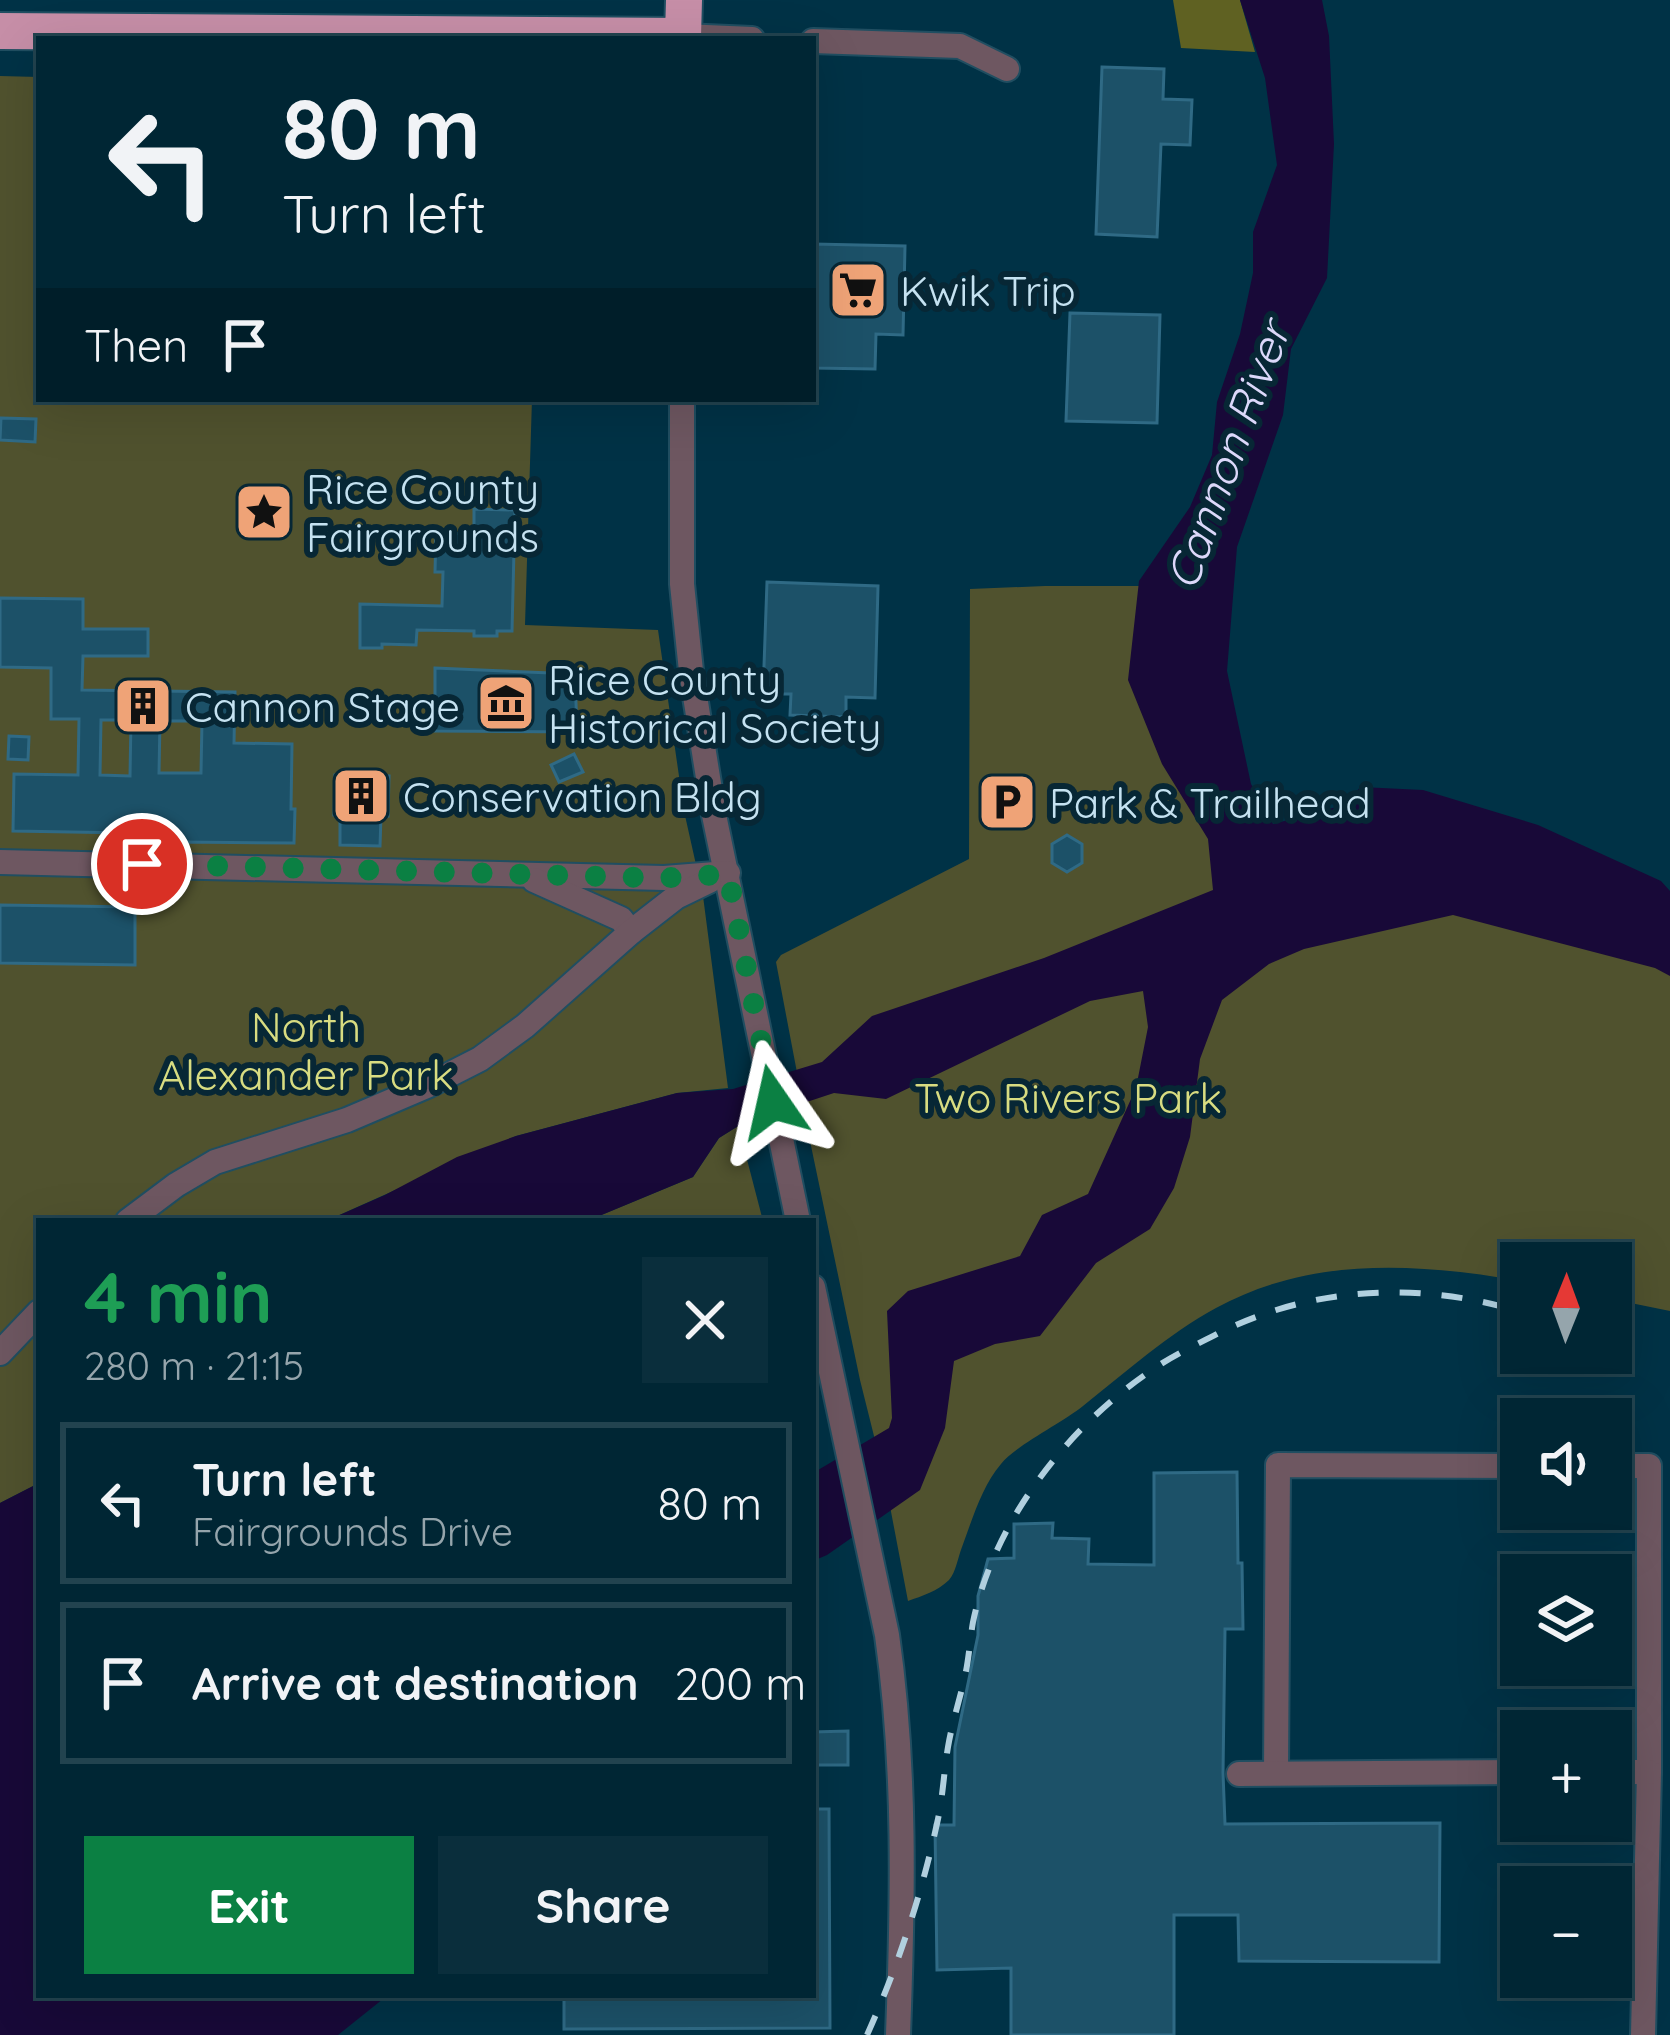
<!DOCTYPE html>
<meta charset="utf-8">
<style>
body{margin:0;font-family:Quicksand,sans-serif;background:#0a2e3c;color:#f1f3f6;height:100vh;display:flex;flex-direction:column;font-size:45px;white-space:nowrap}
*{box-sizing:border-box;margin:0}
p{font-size:39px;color:#95a5ac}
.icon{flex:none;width:66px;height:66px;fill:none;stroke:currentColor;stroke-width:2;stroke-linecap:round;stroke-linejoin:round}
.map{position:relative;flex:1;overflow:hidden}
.side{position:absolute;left:36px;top:1218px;width:780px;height:780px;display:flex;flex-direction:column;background:#002634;border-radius:0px;box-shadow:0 12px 48px #0002,0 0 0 3px #22434f}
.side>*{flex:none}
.top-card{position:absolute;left:36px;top:36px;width:780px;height:366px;border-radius:0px;box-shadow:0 12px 48px #0002,0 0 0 3px #22434f;background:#002634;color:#f1f3f6;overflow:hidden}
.needle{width:78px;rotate:1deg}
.controls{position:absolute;left:1500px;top:1242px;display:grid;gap:24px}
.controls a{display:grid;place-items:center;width:132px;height:132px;border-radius:0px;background:#002634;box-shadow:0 12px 48px #0002,0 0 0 3px #22434f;font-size:60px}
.pin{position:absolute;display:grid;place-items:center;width:102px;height:102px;color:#fff;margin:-51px;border:6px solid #fff;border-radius:50%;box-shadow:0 3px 12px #0007}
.me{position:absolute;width:132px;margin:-66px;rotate:349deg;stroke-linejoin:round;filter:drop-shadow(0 0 9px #0008)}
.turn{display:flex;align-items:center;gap:42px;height:252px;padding:0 48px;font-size:54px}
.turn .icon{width:156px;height:156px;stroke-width:2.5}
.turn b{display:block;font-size:84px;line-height:102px}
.then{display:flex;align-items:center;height:114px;padding:0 48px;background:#0003;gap:24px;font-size:45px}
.round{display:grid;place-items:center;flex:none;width:126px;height:126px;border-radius:0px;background:#0a2e3c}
.overview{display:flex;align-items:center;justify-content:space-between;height:204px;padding:0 48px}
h1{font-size:72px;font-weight:800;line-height:90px;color:#1e9e55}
.cta{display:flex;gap:24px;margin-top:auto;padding:24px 48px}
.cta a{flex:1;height:138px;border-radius:0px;background:#0b8043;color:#fff;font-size:48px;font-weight:800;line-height:138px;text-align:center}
.cta a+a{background:#0a2e3c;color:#f1f3f6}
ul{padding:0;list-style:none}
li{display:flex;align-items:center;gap:36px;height:162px;margin:0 24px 18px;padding:0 24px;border:6px solid #22434f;border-radius:0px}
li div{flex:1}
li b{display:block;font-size:45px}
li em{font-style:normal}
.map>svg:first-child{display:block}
</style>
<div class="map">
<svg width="1670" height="2035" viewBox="0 0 1670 2035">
<rect width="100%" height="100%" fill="#003246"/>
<g fill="#50522e">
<path d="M0,76L39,77V399H532L525,625L658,630L684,811L703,896L728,1088L677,1093L516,1136L326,1221H39V1483L0,1503Z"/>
<path d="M1045,586H1177L1267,877L1670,920V1311L1611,1299V1263H1521V1281C1418,1263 1311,1256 1216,1308C1168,1334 1126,1372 1083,1406C1062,1423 1015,1446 1001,1464C982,1486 972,1520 962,1547C958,1557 956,1572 949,1580C938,1591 922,1596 908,1601L885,1480L860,1380L810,1141L776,962L781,955L969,859L970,589Z"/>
<path d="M743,1123L744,1148L763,1221H587L693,1177L719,1138Z"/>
</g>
<path fill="#5f6122" d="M1173,0H1240L1255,52L1181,48Z"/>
<g fill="#180938">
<path d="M1240,0H1322L1329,36L1334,144L1327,278L1291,349L1283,415L1237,547L1227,671L1251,784L1273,824L1340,806L1361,787L1423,790L1538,825L1661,881L1670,891V976L1655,968L1453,915L1304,949L1269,964L1222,1000L1200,1059L1190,1137L1174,1188L1150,1229L1096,1263L1040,1336L995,1344L954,1361L945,1428L920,1490L827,1555L813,1561V1473L889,1428L892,1418L887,1311L908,1291L1020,1256L1042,1215L1088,1194L1136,1088L1148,1027L1143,991L1090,1001L886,1099L834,1093L743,1123L719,1138L693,1177L587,1221H326L385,1195L457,1157L516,1136L677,1093L733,1089L822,1062L872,1016L1044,958L1213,890L1208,839L1162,764L1128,680L1139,581L1190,507L1212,455L1217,402L1240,334L1253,273V232L1277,165L1265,78Z"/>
<path d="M39,1483V1995H388L338,2035H0V1503Z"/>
</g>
<g fill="#1c5168" stroke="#2f6a85" stroke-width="3" fill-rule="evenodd">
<path d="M1102,67L1164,69L1163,99L1192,100L1190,145L1161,144L1157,237L1096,234Z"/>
<path d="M813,244L905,246L903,335L876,334L875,369L813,368Z"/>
<path d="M1070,313L1160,315L1157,423L1066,421Z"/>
<path d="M1,418L36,419L35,442L0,440Z"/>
<path d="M474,509L515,510L512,631H497V636H474V631L417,630L416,645L382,644V648H360V604L442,606L443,572H435L436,533L474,534Z"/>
<path d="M767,582L878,586L875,698L846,697V717L790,715L791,694H763Z"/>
<path d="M0,598L83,599V629H148V656H83L82,690L235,692L234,743L292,744L291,809H295L294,843L182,842V844H130V833L13,831L14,774L78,775L79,719H51V668L0,667ZM101,720H131L130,776L100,775ZM160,721H202L201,773H159Z"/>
<path d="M435,668L575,674L577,732L435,731Z"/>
<path d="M9,736L29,737L28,760L8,759Z"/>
<path d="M574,754L583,772L559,782L551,765Z"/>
<path d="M335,775L389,776L388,816H381L380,846L340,845V815H334Z"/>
<path d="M1067,835L1082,844V863L1067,872L1052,863V844Z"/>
<path d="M0,905L135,907V965L0,963Z"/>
<path d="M1237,1472L1238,1563H1242L1243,1629H1225L1223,1773L1225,1824L1440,1823L1439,1962L1239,1961L1238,1915H1174V2035H1011V1968L937,1970L935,1825H954L955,1747L978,1635V1596L988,1559L1014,1558V1524L1053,1523L1052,1538L1089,1539L1088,1564L1154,1565V1473Z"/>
<path d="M848,1731V1765H813V1732Z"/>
<path d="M813,1809H829L830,2028L564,2029V1995H813Z"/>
</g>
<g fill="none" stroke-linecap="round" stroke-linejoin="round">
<g stroke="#204e61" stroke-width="28">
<g id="minor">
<path d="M683,39V36L752,39"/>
<path d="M813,41L960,46L1007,69"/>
<path d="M682,399V584L691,671L714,815L798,1221"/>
<path d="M0,862L664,878L728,873"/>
<path d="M534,880L621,919L631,932"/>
<path d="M128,1221L176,1185L215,1162L347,1120L429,1085L480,1059L525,1026L631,932L676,897L709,881"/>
<path d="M813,1287L887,1635C906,1767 903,1902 898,2035"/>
<path d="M0,1353L39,1312"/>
<path d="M1611,1466H1649V1772L1643,2035"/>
<path d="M1611,1772H1649"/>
<path d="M1276,1773L1278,1465L1521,1466"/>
<path d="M1239,1774L1521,1772"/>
</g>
</g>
<g stroke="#204e61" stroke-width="40">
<path id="highway" d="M0,31L683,36L684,0"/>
</g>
<use href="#minor" stroke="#6e5761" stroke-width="24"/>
<use href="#highway" stroke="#c68ea7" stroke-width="36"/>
<path stroke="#b1d0df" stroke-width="6" stroke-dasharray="21 21" stroke-linecap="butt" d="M867,2035C898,1966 922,1894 938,1819C943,1795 944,1771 948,1747C952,1723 960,1699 965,1676C969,1658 970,1639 973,1622C994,1520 1070,1424 1155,1368C1175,1354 1198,1344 1219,1333C1313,1286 1421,1281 1521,1312"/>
</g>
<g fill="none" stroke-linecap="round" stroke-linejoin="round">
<path stroke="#0b8043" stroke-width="21" stroke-dasharray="0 37.8" d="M142,864L664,878L728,874L773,1102"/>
</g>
<defs>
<g id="supermarket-square" transform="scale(3)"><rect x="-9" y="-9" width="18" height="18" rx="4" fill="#efa377" stroke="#072735"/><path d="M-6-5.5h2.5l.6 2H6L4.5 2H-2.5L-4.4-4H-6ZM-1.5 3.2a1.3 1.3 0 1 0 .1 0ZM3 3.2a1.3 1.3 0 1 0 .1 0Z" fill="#111"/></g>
<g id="sight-square" transform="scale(3)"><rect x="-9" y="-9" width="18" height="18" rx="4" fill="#efa377" stroke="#072735"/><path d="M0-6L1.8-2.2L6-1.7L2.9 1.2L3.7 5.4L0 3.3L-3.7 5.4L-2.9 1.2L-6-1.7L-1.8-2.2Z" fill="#111"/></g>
<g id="museum-square" transform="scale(3)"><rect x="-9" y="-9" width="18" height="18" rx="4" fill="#efa377" stroke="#072735"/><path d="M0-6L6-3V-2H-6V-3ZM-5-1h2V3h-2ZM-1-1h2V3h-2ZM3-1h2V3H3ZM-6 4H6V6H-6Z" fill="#111"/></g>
<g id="building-square" transform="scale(3)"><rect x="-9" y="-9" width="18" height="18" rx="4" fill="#efa377" stroke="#072735"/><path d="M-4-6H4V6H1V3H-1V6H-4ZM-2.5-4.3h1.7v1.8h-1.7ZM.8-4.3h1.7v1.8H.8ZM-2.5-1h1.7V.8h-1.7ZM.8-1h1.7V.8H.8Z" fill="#111"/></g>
<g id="parking-square" transform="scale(3)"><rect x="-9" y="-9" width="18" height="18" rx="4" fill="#efa377" stroke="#072735"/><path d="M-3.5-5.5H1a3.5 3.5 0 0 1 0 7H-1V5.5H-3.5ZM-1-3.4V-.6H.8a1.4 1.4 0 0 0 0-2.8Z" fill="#111"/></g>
</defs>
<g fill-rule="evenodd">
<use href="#supermarket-square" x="858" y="290"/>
<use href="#sight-square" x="264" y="512"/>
<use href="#museum-square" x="506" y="703"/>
<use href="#building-square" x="143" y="706"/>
<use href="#building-square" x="361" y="796"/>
<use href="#parking-square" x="1007" y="802"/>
</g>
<g text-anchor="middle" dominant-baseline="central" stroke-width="12" stroke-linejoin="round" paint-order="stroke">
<g font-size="42" fill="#c5e2f1" stroke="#072735" text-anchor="start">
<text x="900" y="290">Kwik Trip</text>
<text x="306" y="488">Rice County<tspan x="306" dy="48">Fairgrounds</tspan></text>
<text x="548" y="679">Rice County<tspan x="548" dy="48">Historical Society</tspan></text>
<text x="185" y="706">Cannon Stage</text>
<text x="403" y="796">Conservation Bldg</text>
<text x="1049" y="802">Park &amp; Trailhead</text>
</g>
<g font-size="42" fill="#d8dc81" stroke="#072735">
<text x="306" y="1026">North<tspan x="306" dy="48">Alexander Park</tspan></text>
<text x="1068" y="1097">Two Rivers Park</text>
</g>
<g font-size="45" font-style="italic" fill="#dcd8fa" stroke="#072735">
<text transform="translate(1227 455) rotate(-70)">Cannon River</text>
</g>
</g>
</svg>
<div class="controls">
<a><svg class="needle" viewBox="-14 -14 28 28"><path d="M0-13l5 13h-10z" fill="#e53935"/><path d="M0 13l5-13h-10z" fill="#95a5ac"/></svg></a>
<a><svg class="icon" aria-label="sound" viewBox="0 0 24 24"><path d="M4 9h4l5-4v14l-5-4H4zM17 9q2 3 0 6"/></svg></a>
<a><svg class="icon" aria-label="layers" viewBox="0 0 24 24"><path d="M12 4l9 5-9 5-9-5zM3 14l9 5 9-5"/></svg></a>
<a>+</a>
<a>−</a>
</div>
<div class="pin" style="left:142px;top:864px;background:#d93025"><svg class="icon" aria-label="arrive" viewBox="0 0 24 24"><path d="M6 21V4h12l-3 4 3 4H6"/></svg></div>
<svg class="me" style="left:773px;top:1102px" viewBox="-20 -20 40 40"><path d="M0-17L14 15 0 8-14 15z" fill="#0b8043" stroke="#fff" stroke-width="4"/></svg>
<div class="top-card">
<div class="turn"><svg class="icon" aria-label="left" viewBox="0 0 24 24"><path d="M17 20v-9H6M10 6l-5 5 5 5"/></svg><div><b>80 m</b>Turn left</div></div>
<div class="then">Then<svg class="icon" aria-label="arrive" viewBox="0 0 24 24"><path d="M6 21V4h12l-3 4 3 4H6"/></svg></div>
</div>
<section class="side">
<div class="overview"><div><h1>4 min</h1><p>280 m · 21:15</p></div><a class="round"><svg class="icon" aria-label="close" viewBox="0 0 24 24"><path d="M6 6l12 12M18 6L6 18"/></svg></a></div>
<ul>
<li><svg class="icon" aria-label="left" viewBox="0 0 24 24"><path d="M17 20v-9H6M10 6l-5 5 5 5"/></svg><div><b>Turn left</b><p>Fairgrounds Drive</p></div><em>80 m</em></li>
<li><svg class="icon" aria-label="arrive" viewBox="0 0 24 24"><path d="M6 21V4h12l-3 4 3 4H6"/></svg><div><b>Arrive at destination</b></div><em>200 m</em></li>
</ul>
<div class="cta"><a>Exit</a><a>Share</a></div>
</section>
</div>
